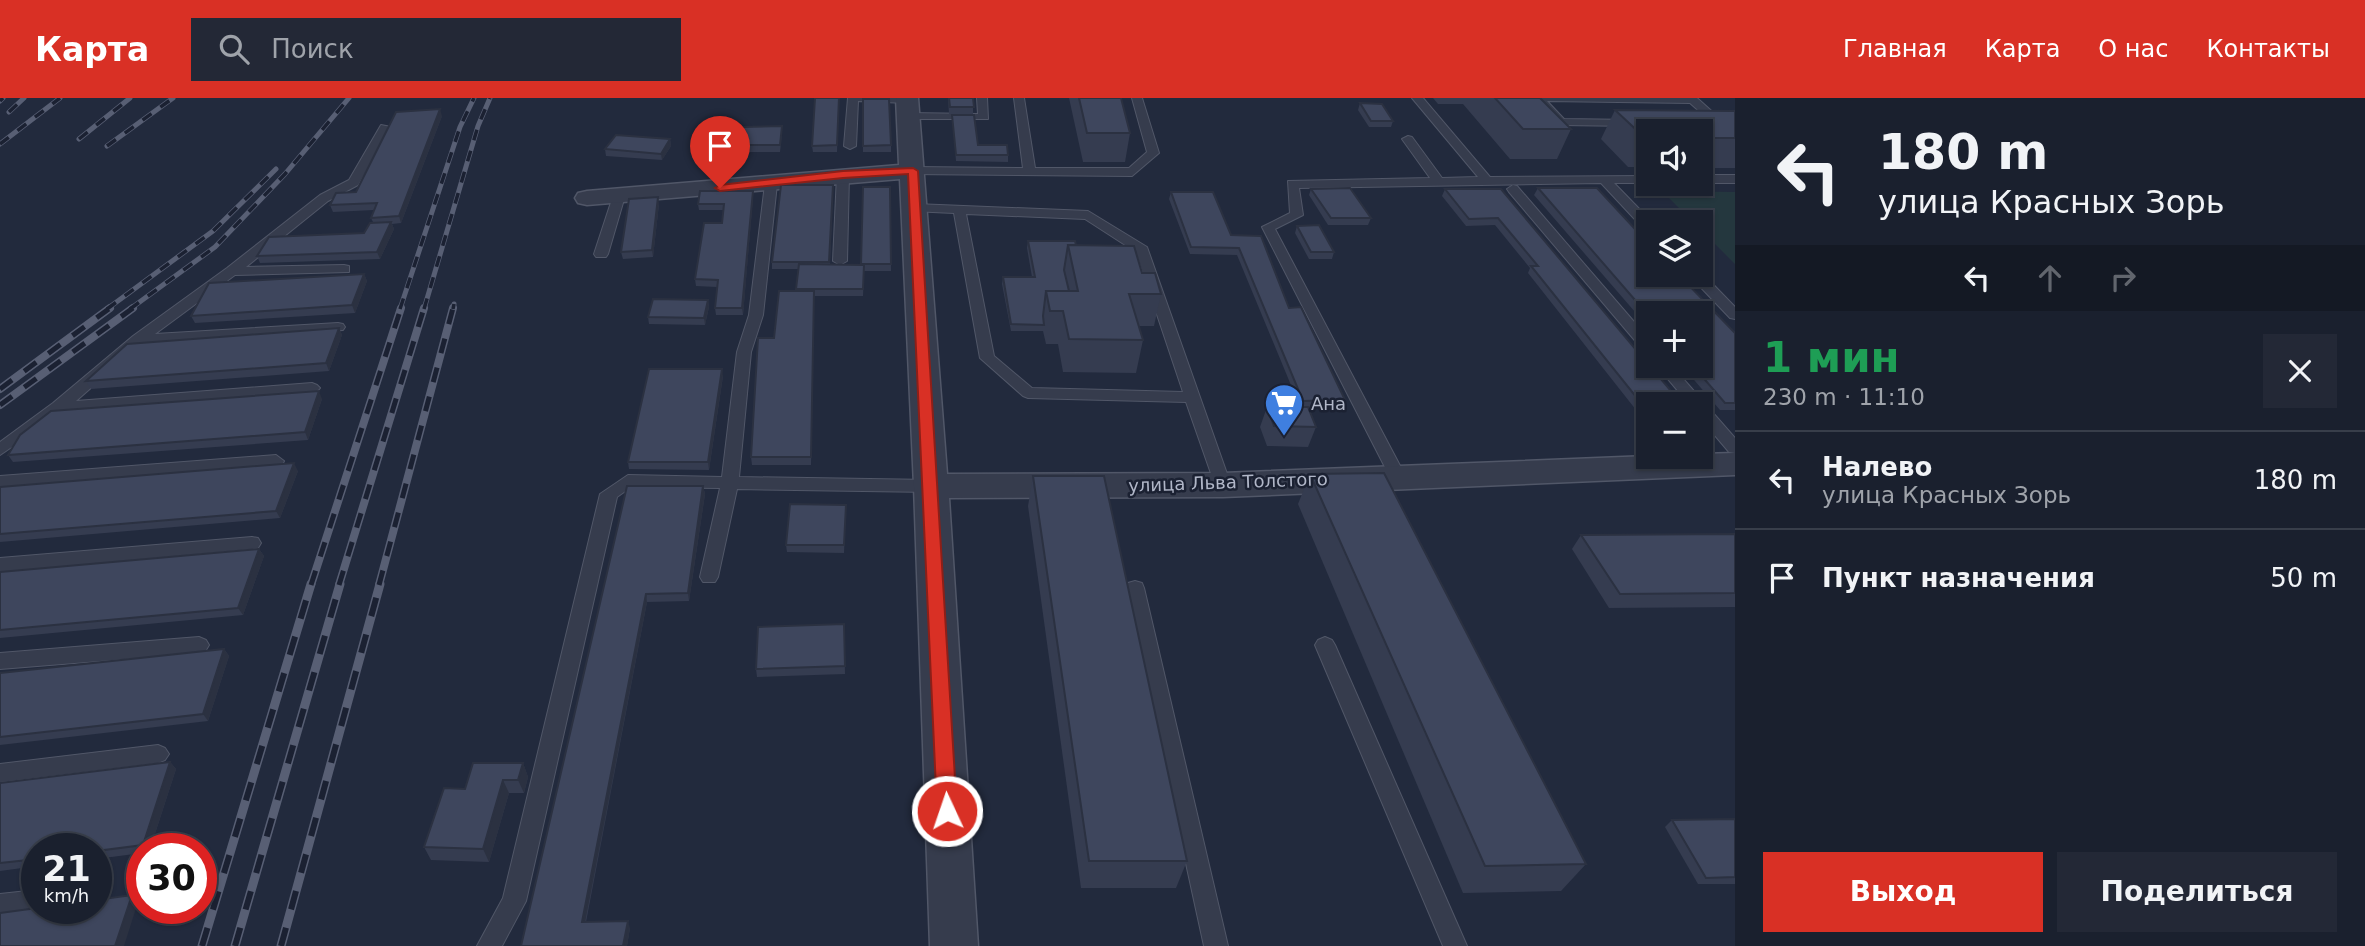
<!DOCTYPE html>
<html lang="ru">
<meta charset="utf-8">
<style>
body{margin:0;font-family:"DejaVu Sans",sans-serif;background:#232836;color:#f1f3f6;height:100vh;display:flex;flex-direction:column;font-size:26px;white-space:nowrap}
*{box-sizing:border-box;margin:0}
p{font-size:23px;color:#9fa3aa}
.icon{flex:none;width:38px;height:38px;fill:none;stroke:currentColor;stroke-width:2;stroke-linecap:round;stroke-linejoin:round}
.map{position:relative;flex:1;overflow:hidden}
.sheet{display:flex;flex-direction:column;background:#1a202e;width:630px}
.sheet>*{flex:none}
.banner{background:#1a202e;color:#f1f3f6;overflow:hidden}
.fabs{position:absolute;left:1636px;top:21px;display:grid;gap:14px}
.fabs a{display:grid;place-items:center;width:77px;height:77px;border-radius:0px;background:#1a202e;box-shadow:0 2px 5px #0004,0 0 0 2px #383e4a;font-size:35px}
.speed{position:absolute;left:21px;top:735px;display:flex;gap:14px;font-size:35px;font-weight:700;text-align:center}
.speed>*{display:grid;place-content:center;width:91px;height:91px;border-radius:50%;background:#1a202e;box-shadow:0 2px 5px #0004,0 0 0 2px #383e4a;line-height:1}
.speed small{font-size:18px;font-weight:400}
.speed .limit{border:10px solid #d22;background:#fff;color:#111}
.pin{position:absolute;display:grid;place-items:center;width:60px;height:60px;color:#fff;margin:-72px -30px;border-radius:50% 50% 50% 0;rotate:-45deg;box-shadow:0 0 7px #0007}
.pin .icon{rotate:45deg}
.me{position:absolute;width:77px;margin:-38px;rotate:357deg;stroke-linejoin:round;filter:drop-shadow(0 0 5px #0008)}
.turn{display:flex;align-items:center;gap:24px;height:147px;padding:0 28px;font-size:32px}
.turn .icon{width:91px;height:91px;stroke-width:2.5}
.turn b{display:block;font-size:49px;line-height:60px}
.lanes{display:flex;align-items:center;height:66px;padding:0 28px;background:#0003;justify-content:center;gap:35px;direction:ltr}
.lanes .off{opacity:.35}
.round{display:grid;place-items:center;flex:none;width:74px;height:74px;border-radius:0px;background:#232836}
.head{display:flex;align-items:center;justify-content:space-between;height:119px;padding:0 28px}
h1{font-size:42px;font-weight:800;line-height:52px;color:#1e9e55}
.primary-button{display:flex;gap:14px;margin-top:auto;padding:14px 28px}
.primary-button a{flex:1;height:80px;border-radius:0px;background:#d93025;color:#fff;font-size:28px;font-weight:800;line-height:80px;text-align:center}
.primary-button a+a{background:#232836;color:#f1f3f6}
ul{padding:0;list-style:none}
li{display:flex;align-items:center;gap:21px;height:98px;padding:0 28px;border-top:2px solid #383e4a}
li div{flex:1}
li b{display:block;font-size:26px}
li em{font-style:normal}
header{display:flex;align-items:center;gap:42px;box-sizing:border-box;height:98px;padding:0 35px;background:#d93025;color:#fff}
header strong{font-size:33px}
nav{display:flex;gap:38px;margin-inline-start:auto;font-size:24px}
.search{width:490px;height:63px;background:#232836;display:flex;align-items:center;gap:18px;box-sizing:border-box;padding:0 24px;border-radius:0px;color:#9fa3aa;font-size:26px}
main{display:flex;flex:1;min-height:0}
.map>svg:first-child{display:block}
</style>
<header>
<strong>Карта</strong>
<div class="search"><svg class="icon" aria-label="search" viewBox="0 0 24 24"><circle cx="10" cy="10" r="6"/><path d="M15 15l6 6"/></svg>Поиск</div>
<nav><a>Главная</a><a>Карта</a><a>О нас</a><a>Контакты</a></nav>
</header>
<main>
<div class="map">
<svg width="1735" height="848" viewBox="0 0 1735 848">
<rect width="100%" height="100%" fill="#222a3d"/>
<path fill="#24373e" d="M1662,93L1735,94V166L1701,132V124H1693Z"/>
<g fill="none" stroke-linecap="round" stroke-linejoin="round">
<g stroke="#515768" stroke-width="2">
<g id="service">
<path d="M848,0H912L913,2L908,5L858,3L856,48L850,51L844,48Z"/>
<path d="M977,0H987L988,21H908L902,18L908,15L978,16Z"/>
<path d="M1014,0H1024L1035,70H1129L1147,54L1132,0H1142L1159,55L1132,78L909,76V70L913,69L1023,70Z"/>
<path d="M1412,0H1423L1490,79L1648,78V85H1614L1652,124H1648V131L1643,130L1601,85L1299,90L1303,117L1275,131L1406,379L1398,385L1390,379L1262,129L1290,115L1288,83L1430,80L1402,41L1408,38L1412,39L1442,80L1478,79Z"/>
<path d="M1533,0H1697L1726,26L1716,28L1690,5L1547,3L1564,21L1633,22L1639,25L1633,28L1561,27Z"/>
<path d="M381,27L391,29L358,87L328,103L246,169L344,167L349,168V174L235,177L155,236L338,225L343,226L345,229L343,232L142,245L76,303L312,285L317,287L320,290L317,293L63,314L0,357V344L53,305L133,238L227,170L320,97L349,82Z"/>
<path d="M843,73L849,77L847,163L840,167L833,163L837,77Z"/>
<rect x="1701" y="77" width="34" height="8"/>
<path d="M771,82L777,86L763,217L751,254L739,379L931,382L939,388L931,394L737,391L718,479L715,484H703L700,479L720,390L631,389L617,399L526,803L502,848H477L503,800L600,396L628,377L722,379L737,254L749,217L765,86Z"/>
<path d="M1513,87L1517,88L1648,240V253L1643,252L1509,94L1507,91Z"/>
<path d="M619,94L625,98L608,156L606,159H596L594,156L613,98Z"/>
<path d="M915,106L1088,113L1147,149L1231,387L1229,391L1223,393L1215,387L1186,304L1028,300L1023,298L980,260L954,115L911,113L909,110ZM966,116L1085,121L1136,154L1183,294L1032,290L994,258Z"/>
<path d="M1701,174L1735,209V221L1730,220L1689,177H1701Z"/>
<path d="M1657,268H1672L1735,340V355L1729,354L1701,321V306H1689Z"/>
<path d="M276,357L284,363L282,367L0,390V378Z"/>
<path d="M252,439L258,440L261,445L258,450L252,451L0,474V460Z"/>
<path d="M1135,483L1142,485L1144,490L1228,848H1204L1126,490L1128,485Z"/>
<path d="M199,539L206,542L209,547L206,552L199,555L0,571V555Z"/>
<path d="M1325,539L1332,542L1335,547L1467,848H1443L1315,547L1318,542Z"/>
<path d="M158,647L165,650L169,656L165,662L158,665L0,684V666Z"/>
<path d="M37,792V810L45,811L0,818V796Z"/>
</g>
</g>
<g stroke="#515768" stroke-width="3">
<path id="minor" d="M896,0H918L947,376L1223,375L1648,358L1701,359V356L1735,355V377L1223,399L949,400L978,848H930L914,388L900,81L587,107L578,105L575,100L578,95L587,93L899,67Z"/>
</g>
<use href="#service" fill="#363c4d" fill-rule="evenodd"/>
<use href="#minor" fill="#363c4d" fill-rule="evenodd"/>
<g stroke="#585f74" stroke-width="5">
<g id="rail-far2">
<path d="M0,3L3,0"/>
<path d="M9,14L24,0"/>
<path d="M79,41L130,0"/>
<path d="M0,46L60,0"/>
<path d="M107,48L173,0"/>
<path d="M107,211L213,133L276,71"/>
<path d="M130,211L215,149L285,76L349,0"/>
<path d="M400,211L460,29L474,0"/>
<path d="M424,211L478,28L490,0"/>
<path d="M453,211L454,206"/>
</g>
</g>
<g stroke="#585f74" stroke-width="8">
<g id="rail-far1">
<path d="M0,291L110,210"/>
<path d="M0,307L133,210"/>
<path d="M311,487L401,210"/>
<path d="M339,487L424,210"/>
<path d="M379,487L453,210"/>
</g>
</g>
<g stroke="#585f74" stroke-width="9">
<g id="rail">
<path d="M202,848L311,486"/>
<path d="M235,848L340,486"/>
<path d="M281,848L380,486"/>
</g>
</g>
<use href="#rail-far2" stroke="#1b2132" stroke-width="3.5" stroke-dasharray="11" stroke-linecap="butt"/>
<use href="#rail-far1" stroke="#1b2132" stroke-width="5" stroke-dasharray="15" stroke-linecap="butt"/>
<use href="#rail" stroke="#1b2132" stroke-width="6" stroke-dasharray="19" stroke-linecap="butt"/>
</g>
<g fill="#353c50">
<path d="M839,0L837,54H813L812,48Z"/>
<path d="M948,0H973V16H949Z"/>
<path d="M1069,0H1121L1130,35L1125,64H1083Z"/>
<path d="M1433,0H1540L1571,31L1557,61H1510L1463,6H1438Z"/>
<path d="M863,1L891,47V54H863Z"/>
<path d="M1360,5L1393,23L1391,29H1369L1358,12Z"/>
<path d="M1615,12L1735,13V70H1701V33H1648V69H1628L1601,41Z"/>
<path d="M952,17L978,47L1008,57V64L956,63Z"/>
<path d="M442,18L401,125L392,126L394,131L380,161L260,165L257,158L364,135L373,124L371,120L374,112L333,114L330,107L356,94Z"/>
<path d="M782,35L780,54H741L740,47Z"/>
<path d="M670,41L671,48L662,62L606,58L605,51Z"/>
<path d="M890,89L891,173H864L863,198H814L811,367H752L751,359L774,240L796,193L798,171H772V164L833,93L830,167H861Z"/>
<path d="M1538,90L1735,235V312H1720L1682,268H1701L1648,215V229L1534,97Z"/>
<path d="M1311,91L1371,120L1368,127H1328L1309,97Z"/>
<path d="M1445,91H1501L1648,306V317H1640L1528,175L1530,170L1495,127L1466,128L1442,98Z"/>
<path d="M753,93V99L743,217H716L715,210L717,189L696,188L695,181L722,125L723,112H699L698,106Z"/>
<path d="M1171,94L1231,137L1289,210L1345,302L1342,310H1308L1316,329L1308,349L1267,348L1260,329L1267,309H1300L1237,157L1190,156L1169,101Z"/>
<path d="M659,106L653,159L623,161L621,154Z"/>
<path d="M1297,128L1334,154L1332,161H1309L1295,135Z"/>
<path d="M1028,143L1076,147L1142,175L1161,196L1154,228H1138L1143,242L1136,275L1063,274L1058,246H1046L1043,233H1011L1002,186L1003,179H1032L1027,150Z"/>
<path d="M364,176L367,183L355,215L195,225L191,218Z"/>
<path d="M708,202L709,209L705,227L649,226L648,219Z"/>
<path d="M339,230L342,237L329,273L91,291L86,283Z"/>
<path d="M723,278L709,372L629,371L628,364Z"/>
<path d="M322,301L308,342L13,364L8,357Z"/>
<path d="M298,373L280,420L0,444V389Z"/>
<path d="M1310,376L1586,766L1561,793L1463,795L1298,406Z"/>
<path d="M1033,378L1187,763L1176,790H1081L1028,408Z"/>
<path d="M627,388H703L705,396L689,503L647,504L586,824L630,830L627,848H521Z"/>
<path d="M846,407L844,455L787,454L786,447Z"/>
<path d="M1735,436V509L1609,510L1572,451L1581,437Z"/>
<path d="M259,451L264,458L243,517L0,540V474Z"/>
<path d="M844,526L845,576L757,579L756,571Z"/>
<path d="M224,551L229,558L208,623L0,647V575Z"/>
<path d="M170,664L176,671L150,751H142V755L96,761V751H37V768L0,773V685Z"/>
<path d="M523,665L528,679L524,695H509L489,764L431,762L424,749L465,691Z"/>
<path d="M1735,721V786H1698L1665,729L1672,722Z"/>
</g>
<g fill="#2b3141">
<path d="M440,11L442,18L401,125L399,118Z"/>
<path d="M670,41L671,48L662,62L661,56Z"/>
<path d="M753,93V99L743,217L742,210Z"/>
<path d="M658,99L659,106L653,159L652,152Z"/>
<path d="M391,124L394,131L380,161L377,154Z"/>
<path d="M364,176L367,183L355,215L352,207Z"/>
<path d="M708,202L709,209L705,227L704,220Z"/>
<path d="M339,230L342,237L329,273L326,265Z"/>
<path d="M722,271L723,278L709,372L708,364Z"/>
<path d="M319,293L322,301L308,342L305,334Z"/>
<path d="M294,365L298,373L280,420L276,413Z"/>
<path d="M703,388L705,396L689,503L688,495Z"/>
<path d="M259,451L264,458L243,517L238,510Z"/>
<path d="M646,496L647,504L584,830L582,824Z"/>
<path d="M224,551L229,558L208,623L203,616Z"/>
<path d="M170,664L176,671L150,751H146L143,747Z"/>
<path d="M523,665L528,679L524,695L518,682Z"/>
<path d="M503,682L509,695L489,764L483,751Z"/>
<path d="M132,797L138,804L124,848H115Z"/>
<path d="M628,823L630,830L627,848H623Z"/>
</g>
<g fill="#3e465d" stroke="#2b3141" stroke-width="2">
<path d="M815,0H839L837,47L812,48Z"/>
<path d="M949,0H973L974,9H950Z"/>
<path d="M1079,0H1121L1130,35H1087Z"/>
<path d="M1495,0H1540L1571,31H1523Z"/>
<path d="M863,1H889L891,47L863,48Z"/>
<path d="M1360,5L1382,6L1393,23H1371Z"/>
<path d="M440,11L399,118L371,120L377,105L330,107L336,95L356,94L396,14Z"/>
<path d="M1615,12L1735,13V40H1701V33H1648V39H1644Z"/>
<path d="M952,17H974L978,47H1007L1008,57H956Z"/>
<path d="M782,28L780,47H740L743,29Z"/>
<path d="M616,37L670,41L661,56L605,51Z"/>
<path d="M781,87H833L829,164H772Z"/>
<path d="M863,89H890L891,166H861Z"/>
<path d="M1350,90L1371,120H1331L1311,91Z"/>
<path d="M1538,90H1597L1648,145V177H1679L1735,235V305H1725L1693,268H1701V215H1648V217Z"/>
<path d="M1445,91H1501L1648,266V268H1650L1682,306H1648V310H1645L1531,168H1538L1498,120L1469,121Z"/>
<path d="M700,93H753L742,210H715L718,182L695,181L704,125H722L724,106H698Z"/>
<path d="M1171,94H1213L1231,137L1261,138L1289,210L1301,209L1345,302L1303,303L1239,150L1191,149Z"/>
<path d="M658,99L652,152L621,154L629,101Z"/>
<path d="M391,124L377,154L257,158L269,139L364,135L370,125Z"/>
<path d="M1319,127L1334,154H1311L1297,128Z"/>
<path d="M1028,143H1075L1076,147H1068L1064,172L1069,193H1046L1043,218L1044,227L1011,226L1003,179H1035Z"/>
<path d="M1068,147L1134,148L1142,175H1155L1161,196H1129L1143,242L1069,241L1063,213H1050L1046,193H1078Z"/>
<path d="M799,166L864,167L863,191H796Z"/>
<path d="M364,176L352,207L191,218L209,185Z"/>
<path d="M779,193H814L811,359H751L758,240H774Z"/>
<path d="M653,201L708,202L704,220L648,219Z"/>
<path d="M339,230L326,265L86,283L127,246Z"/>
<path d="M649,271H722L708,364H628Z"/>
<path d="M319,293L305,334L8,357L20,337L51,313Z"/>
<path d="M1267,309H1308L1316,329L1274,328Z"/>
<path d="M294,365L276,413L0,436V389Z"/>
<path d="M1384,375L1586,766L1485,768L1310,376Z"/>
<path d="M1033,378H1104L1187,763H1089Z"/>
<path d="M627,388H703L688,495L646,496L582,824L628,823L623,848H521Z"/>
<path d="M790,406L846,407L844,447H786Z"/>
<path d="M1735,436V495L1620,496L1581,437Z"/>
<path d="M259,451L238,510L0,532V474Z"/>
<path d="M844,526L845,568L756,571L758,529Z"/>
<path d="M224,551L203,616L0,639V575Z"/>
<path d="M170,664L143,747L96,753V751H37V761L0,765V685Z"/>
<path d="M473,665H523L518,682H503L483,751L424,749L444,690L465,691Z"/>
<path d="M1735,721V779L1706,780L1672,722Z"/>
<path d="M132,797L115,848H0V815L37,810H96V802Z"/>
</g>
<path fill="#d93025" stroke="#8d1f18" stroke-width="2" d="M913,70L918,73L957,713L954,719L947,722L940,719L937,713L908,76L843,80L720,93L715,90L720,87L843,73Z"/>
<defs>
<g id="supermarket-pin" transform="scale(2.0125)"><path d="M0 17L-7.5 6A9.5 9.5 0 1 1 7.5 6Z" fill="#3f7fe0" stroke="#1b2132"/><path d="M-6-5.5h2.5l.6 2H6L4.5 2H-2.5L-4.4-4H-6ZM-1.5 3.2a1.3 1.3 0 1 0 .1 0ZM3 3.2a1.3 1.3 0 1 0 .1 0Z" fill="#fff"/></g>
</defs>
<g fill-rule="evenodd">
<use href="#supermarket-pin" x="1284" y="305"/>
</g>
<g text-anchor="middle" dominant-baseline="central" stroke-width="5" stroke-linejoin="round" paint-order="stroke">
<g font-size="18" fill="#b1b7c8" stroke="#1b2132" text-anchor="start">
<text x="1311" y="305">Ана</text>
</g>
<g font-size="18" fill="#b1b7c8" stroke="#1b2132">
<text transform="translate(1228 384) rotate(-2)">улица Льва Толстого</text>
</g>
</g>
</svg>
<div class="fabs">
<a><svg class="icon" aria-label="sound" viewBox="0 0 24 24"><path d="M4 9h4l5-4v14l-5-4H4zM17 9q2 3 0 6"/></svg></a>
<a><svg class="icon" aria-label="layers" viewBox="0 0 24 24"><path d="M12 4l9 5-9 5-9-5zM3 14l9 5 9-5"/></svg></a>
<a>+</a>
<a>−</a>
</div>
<div class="speed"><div>21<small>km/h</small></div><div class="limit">30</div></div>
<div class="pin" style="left:720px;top:90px;background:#d93025"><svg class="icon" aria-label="arrive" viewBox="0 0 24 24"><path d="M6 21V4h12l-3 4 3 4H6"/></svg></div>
<svg class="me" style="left:947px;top:713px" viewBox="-20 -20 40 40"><circle r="17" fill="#d93025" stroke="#fff" stroke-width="3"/><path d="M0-11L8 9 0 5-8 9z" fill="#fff"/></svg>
</div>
<section class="sheet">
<div class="banner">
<div class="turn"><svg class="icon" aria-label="left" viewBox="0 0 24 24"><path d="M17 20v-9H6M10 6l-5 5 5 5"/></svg><div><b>180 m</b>улица Красных Зорь</div></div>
<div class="lanes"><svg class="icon" aria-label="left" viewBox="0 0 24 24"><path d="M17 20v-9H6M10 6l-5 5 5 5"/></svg><svg class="icon off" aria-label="ahead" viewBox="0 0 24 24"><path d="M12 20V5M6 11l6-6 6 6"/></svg><svg class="icon off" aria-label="right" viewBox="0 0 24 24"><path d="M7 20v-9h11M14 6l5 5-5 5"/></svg></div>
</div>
<div class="head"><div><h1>1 мин</h1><p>230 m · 11:10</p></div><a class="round"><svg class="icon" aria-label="close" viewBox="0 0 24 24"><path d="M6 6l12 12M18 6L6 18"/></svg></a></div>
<ul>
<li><svg class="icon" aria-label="left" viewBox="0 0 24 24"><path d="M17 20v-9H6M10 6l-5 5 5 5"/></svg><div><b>Налево</b><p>улица Красных Зорь</p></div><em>180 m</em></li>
<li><svg class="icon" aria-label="arrive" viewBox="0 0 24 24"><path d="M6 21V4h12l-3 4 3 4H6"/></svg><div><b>Пункт назначения</b></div><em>50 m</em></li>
</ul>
<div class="primary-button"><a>Выход</a><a>Поделиться</a></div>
</section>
</main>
